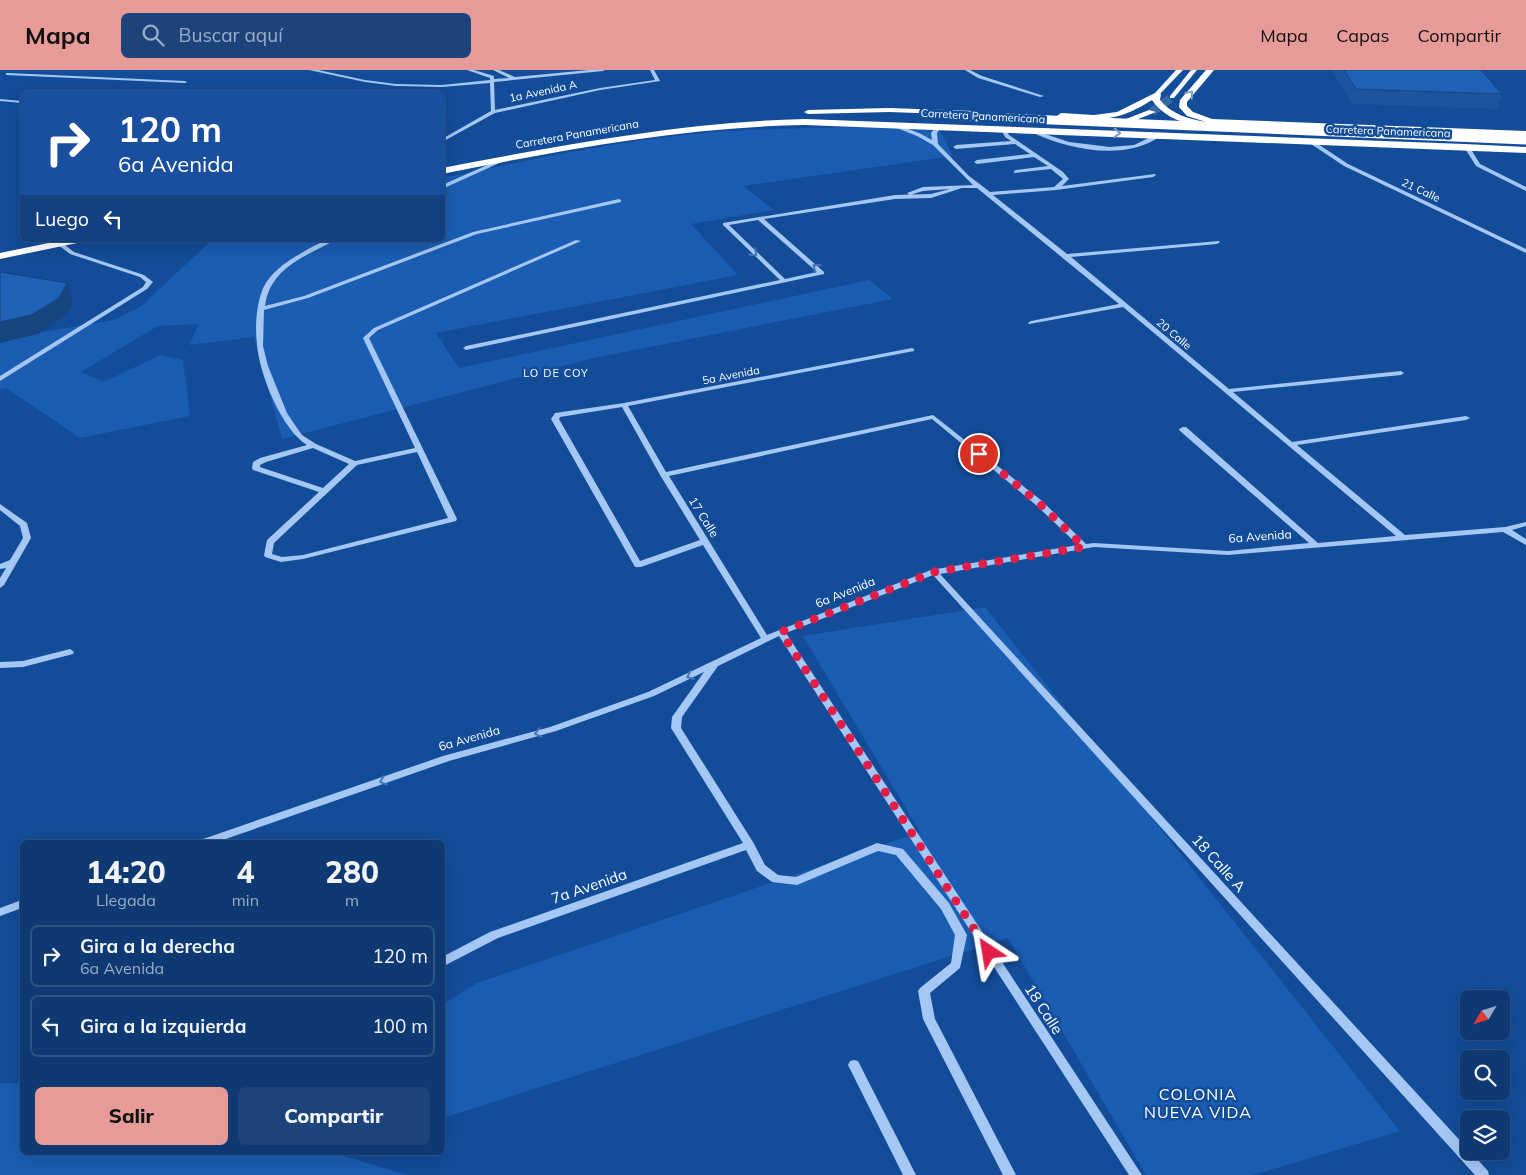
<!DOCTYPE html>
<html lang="es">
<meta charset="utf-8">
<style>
body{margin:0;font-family:Mulish,sans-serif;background:#1c447a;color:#f1f3f6;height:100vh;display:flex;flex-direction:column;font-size:19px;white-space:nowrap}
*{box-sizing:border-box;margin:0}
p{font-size:16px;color:#9bacc4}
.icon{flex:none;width:28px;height:28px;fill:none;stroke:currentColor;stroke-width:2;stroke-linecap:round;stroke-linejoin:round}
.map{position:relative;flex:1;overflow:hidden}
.sheet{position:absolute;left:20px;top:770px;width:425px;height:315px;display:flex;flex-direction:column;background:#0e3972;border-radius:8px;box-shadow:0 5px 20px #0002,0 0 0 1px #2e5384}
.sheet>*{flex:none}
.guide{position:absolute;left:20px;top:20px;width:425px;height:152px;border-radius:8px;box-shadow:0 5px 20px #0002,0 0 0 1px #2e5384;background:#1a4fa0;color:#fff;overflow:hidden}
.needle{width:32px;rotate:232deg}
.fabs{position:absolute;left:1460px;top:920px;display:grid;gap:10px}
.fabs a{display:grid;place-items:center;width:50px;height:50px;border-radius:8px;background:#0e3972;box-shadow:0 5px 20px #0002,0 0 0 1px #2e5384;font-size:25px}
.pin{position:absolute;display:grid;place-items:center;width:42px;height:42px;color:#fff;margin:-21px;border:2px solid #fff;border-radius:50%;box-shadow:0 1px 5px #0007}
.me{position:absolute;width:55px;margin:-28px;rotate:327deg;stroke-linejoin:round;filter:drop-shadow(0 0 4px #0008)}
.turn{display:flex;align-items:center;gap:18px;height:105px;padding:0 15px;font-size:22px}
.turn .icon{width:65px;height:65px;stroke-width:2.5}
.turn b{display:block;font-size:35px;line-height:42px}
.then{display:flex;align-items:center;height:48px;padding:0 15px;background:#0003;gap:10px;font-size:19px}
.eta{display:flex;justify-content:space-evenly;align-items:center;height:85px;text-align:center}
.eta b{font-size:30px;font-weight:800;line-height:35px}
.button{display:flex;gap:10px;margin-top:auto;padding:10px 15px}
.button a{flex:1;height:58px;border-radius:8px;background:#e69b98;color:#111;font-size:20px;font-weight:800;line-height:58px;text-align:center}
.button a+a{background:#1c447a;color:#f1f3f6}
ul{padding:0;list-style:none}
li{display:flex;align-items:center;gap:15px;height:62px;margin:0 10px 8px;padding:0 5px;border:2px solid #2e5384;border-radius:8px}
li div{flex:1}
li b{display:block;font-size:19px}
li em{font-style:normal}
header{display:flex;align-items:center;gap:30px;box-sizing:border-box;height:70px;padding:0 25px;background:#e69b98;color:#111}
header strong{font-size:24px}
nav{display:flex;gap:28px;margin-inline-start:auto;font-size:18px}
.search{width:350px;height:45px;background:#1c447a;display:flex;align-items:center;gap:12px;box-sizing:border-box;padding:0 18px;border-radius:8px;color:#9bacc4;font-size:19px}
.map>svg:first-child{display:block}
</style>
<header>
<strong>Mapa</strong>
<div class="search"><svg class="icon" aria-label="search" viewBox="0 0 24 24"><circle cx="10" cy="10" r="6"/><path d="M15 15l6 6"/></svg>Buscar aquí</div>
<nav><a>Mapa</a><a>Capas</a><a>Compartir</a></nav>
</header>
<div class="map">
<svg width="1526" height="1105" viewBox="0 0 1526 1105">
<rect width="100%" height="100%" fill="#134c98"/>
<g fill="#1a5db2">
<path d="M877,57L939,59L953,86L743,116L774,140L691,154L738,205L436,263L459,298L869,210L893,229L594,288L282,369L254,267L189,275L199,254L158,256L81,302L104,312L160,285L183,290L190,346L80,368L6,318L0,320V257L24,265L114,250L140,237L212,170H442L443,108C515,93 587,77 660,68C732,58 805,58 877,57Z"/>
<path d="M985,537L1400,1061L1253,1105H1146L1008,868L443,1048V934L477,913L920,762L803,566Z"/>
<path d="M0,1013H22V1082L334,1083H333L408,1105H0Z"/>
</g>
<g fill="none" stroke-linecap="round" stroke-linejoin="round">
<path stroke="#3667a7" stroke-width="9" stroke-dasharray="9 4.5" stroke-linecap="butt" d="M1152,42L1172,27"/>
<g fill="#a4c7f3" fill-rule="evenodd">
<path d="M309,0H318L365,10L396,14L442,15L490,10V8L467,0H474L494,6V9L509,8L493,0H499L515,7L589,0H605L603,1L494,12L495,40L600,18L655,10L650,0H654L660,11L600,20L495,43L442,72V69L491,41L490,13L442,17L396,16L365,12Z"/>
<path d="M965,0H970L982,6L1044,26L1040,27L978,8Z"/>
<path d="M8,3L185,11L187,12L185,13L6,5V3Z"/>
<path d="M0,29L22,31V33L0,31Z"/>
<path d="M892,54H896L921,64L932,70L931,63L937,56H941V57L937,63L938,74L969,106L990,122L1054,117L1063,109L1051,99L1014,103V101L1016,100L1048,96L1034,87L977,94L974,92L977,90L1030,84L1015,74L956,79L953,77L956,75L1011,71L1005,67L1001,59L1003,58H1005L1009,65L1063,102L1069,109L1062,116L1155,104L1156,105L1153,107L1056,120L993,125L1067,184L1219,171L1220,172L1217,174L1071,187L1229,319L1401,301L1404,303L1401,305L1233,322L1292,372L1466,346L1470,348L1466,350L1297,375L1405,465L1505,457L1526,452V456L1512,460L1526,469V475L1503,462L1228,485L1094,477L940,504L1488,1101L1489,1105H1475L933,505L786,563L1142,1105H1129L779,566L718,596L682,647L681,658L753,772L765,795L778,805L796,807L877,773L903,779L949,833L967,865L960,898L930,923L935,949L1016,1105H1003L923,949L918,921L920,918L951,893L955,865L941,839L896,785L878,781L797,815L772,812L757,801L746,780L498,868L442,897V887L490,862L743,773L671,658L672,647L704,602L654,626L556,661L449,691L217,772H202L203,769L443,686L550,657L648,622L761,568L703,475L641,497H635L551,349L555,343L624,333L912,278L914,279V281L628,336L666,402L933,345L1042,431L1086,474L1094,473L1228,481L1309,473L1180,361L1179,359L1183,357H1186L1318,473L1396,466L1123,237L1029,254L1028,253L1031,251L1119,234L977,118H962L931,128L895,129L764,149L824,202V204L466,280L463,278L466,276L780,210L723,155V153L895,125L931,124L950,119L923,121L910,125L907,123L923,117L973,115L933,75L917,66L892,56ZM758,150L817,202L785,209L729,155ZM622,337L660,405L700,470L640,491L559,349L560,347ZM932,349L1036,435L1078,475L931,500L767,565L669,406Z"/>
<path d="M1033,60L1069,72L1110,77L1134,75L1157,64L1162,65C1126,92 1069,80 1031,62V61Z"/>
<path d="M1308,70H1312L1348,94L1526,179V183L1344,96L1308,72Z"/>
<path d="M1465,76H1469L1480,94L1526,117V121L1476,96L1464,77Z"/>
<path d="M501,89L506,90L442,119V115Z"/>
<path d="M619,129L621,130V132L477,164L308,228L264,240L263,276L268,296L287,343L297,358L302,365L316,374L355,391L415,378L363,268L364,267L374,258L576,170L581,171L378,260L369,268L457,449L456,451L303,489L281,492L265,487L264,485L267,470L319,422L253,400L252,398L253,392L260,388L307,375C282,360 259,304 257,274C255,258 256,237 262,221C268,205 285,192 300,184C310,178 322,170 335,170C329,174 321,177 314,181C289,194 269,207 265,236L304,226L473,162ZM313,378L349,394L323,418L260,397V395L266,392ZM417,382L448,448L303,485L282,487L272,484L274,473L357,395Z"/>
<path d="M57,172H61L74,182L144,205L153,212L147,219L0,311V306L143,217L146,212L140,207L70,184L57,174Z"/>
<path d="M0,434L27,453L31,468L4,515L0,518V508L6,498L0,499V494L10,490L23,468L20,456L0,440Z"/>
<path d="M70,579L74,582L73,584L23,597L0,598V592L23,591Z"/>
<path d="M22,830V838L0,846V838Z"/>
<path d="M854,990L858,991L916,1105H903L848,995L850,991Z"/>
</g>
<g fill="#f1f6ff" fill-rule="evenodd">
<path d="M1176,0H1183L1159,25H1155V23Z"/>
<path d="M1191,0H1197L1174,28H1170V26Z"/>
</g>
<g fill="#fff" fill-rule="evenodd">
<path d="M1206,0H1214L1187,32V36L1193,42L1212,49L1526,61V67L1211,54V57L1208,58C1186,54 1165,49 1152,30C1125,47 1108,51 1076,49C1069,49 1062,50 1057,46L1061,43L1094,45L1117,42L1157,22L1161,24L1160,30C1171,44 1189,49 1206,52L1187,46L1179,37L1180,30Z"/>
<path d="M889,38L973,41L977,43L973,45L889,42L808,44L804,42L808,40Z"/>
<path d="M1149,40L1156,42L1128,53L1121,51Z"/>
<path d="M805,49L1464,74L1526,77V83L805,55C682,57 563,80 442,104V98C563,75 682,52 805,49Z"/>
<path d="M63,170H82L77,173L0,189V183Z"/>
</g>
<path stroke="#fff" stroke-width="9" d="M956,46L1526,70"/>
</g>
<path fill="#1c549d" d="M1332,0H1481L1502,24L1497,39L1352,34Z"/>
<path fill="#164580" d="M67,213L73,232L65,246L38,264L0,273V252Z"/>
<g fill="#2062b7" stroke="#164580">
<path d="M1344,0H1481L1502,24L1356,19Z"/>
<path d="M0,202L67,213L59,228L31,245L0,252Z"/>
</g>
<defs><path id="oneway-chevron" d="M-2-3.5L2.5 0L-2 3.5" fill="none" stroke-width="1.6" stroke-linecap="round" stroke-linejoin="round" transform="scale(1.25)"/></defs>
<g stroke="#7d9dc6">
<use href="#oneway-chevron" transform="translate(1190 24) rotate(-50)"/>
<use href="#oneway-chevron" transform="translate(1117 63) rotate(2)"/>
</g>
<g stroke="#4677b8">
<use href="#oneway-chevron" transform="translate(754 183) rotate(44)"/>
<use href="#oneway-chevron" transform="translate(816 197) rotate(-139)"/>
<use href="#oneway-chevron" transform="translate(690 606) rotate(154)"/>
<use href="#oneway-chevron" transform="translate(538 663) rotate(165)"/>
<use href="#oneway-chevron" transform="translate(383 711) rotate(161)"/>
</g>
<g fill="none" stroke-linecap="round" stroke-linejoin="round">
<path stroke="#e11d48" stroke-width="9" stroke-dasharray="0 16.2" d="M979,384L1039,433L1084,477L934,502L781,562L989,882"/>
</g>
<g text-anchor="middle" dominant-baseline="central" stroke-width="5" stroke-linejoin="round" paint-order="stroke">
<g font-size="11" fill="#fff" stroke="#134c98">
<text transform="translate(543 21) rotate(-12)">1a Avenida A</text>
<text transform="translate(983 46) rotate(3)">Carretera Panamericana</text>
<text transform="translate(1388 61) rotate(2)">Carretera Panamericana</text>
<text transform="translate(577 64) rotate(-10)">Carretera Panamericana</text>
<text transform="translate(1421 120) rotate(25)">21 Calle</text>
<text transform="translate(1174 264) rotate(40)">20 Calle</text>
<text transform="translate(731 305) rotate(-11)">5a Avenida</text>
</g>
<g font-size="11" letter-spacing="1" fill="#fff" stroke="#134c98">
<text x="556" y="303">LO DE COY</text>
</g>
<g font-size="12" fill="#fff" stroke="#134c98">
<text transform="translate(704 447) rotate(58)">17 Calle</text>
<text transform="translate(1260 466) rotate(-4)">6a Avenida</text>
<text transform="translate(845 522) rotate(-22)">6a Avenida</text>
<text transform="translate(469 668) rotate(-16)">6a Avenida</text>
</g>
<g font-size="15" fill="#fff" stroke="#134c98">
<text transform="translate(1219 793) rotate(48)">18 Calle A</text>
<text transform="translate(589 816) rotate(-19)">7a Avenida</text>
<text transform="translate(1044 939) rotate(57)">18 Calle</text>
</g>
<g font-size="16" letter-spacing="1" fill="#fff" stroke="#134c98">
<text x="1198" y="1024">COLONIA<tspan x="1198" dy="18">NUEVA VIDA</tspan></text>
</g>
</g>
</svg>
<div class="fabs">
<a><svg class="needle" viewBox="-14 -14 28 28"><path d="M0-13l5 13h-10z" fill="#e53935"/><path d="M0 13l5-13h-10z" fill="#9bacc4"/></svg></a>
<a><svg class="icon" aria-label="search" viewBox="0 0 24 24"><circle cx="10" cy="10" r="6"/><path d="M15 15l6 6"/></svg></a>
<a><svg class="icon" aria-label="layers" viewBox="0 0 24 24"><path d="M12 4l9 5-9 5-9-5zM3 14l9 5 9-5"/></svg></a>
</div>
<div class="pin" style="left:979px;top:384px;background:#d93025"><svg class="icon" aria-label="arrive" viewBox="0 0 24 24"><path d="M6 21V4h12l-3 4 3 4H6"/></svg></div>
<svg class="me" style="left:989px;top:882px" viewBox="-20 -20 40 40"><path d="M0-17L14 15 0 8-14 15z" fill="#e11d48" stroke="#fff" stroke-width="4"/></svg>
<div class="guide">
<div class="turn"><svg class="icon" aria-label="right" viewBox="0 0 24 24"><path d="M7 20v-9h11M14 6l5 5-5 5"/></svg><div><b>120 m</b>6a Avenida</div></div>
<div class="then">Luego<svg class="icon" aria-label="left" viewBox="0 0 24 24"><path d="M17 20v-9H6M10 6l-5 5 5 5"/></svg></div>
</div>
<section class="sheet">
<div class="eta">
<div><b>14:20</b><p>Llegada</p></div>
<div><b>4</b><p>min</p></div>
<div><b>280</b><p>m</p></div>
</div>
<ul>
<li><svg class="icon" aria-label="right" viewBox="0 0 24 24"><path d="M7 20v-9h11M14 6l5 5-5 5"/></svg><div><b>Gira a la derecha</b><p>6a Avenida</p></div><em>120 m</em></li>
<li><svg class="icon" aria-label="left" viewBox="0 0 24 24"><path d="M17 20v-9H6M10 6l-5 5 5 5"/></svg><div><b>Gira a la izquierda</b></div><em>100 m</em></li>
</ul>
<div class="button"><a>Salir</a><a>Compartir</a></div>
</section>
</div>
